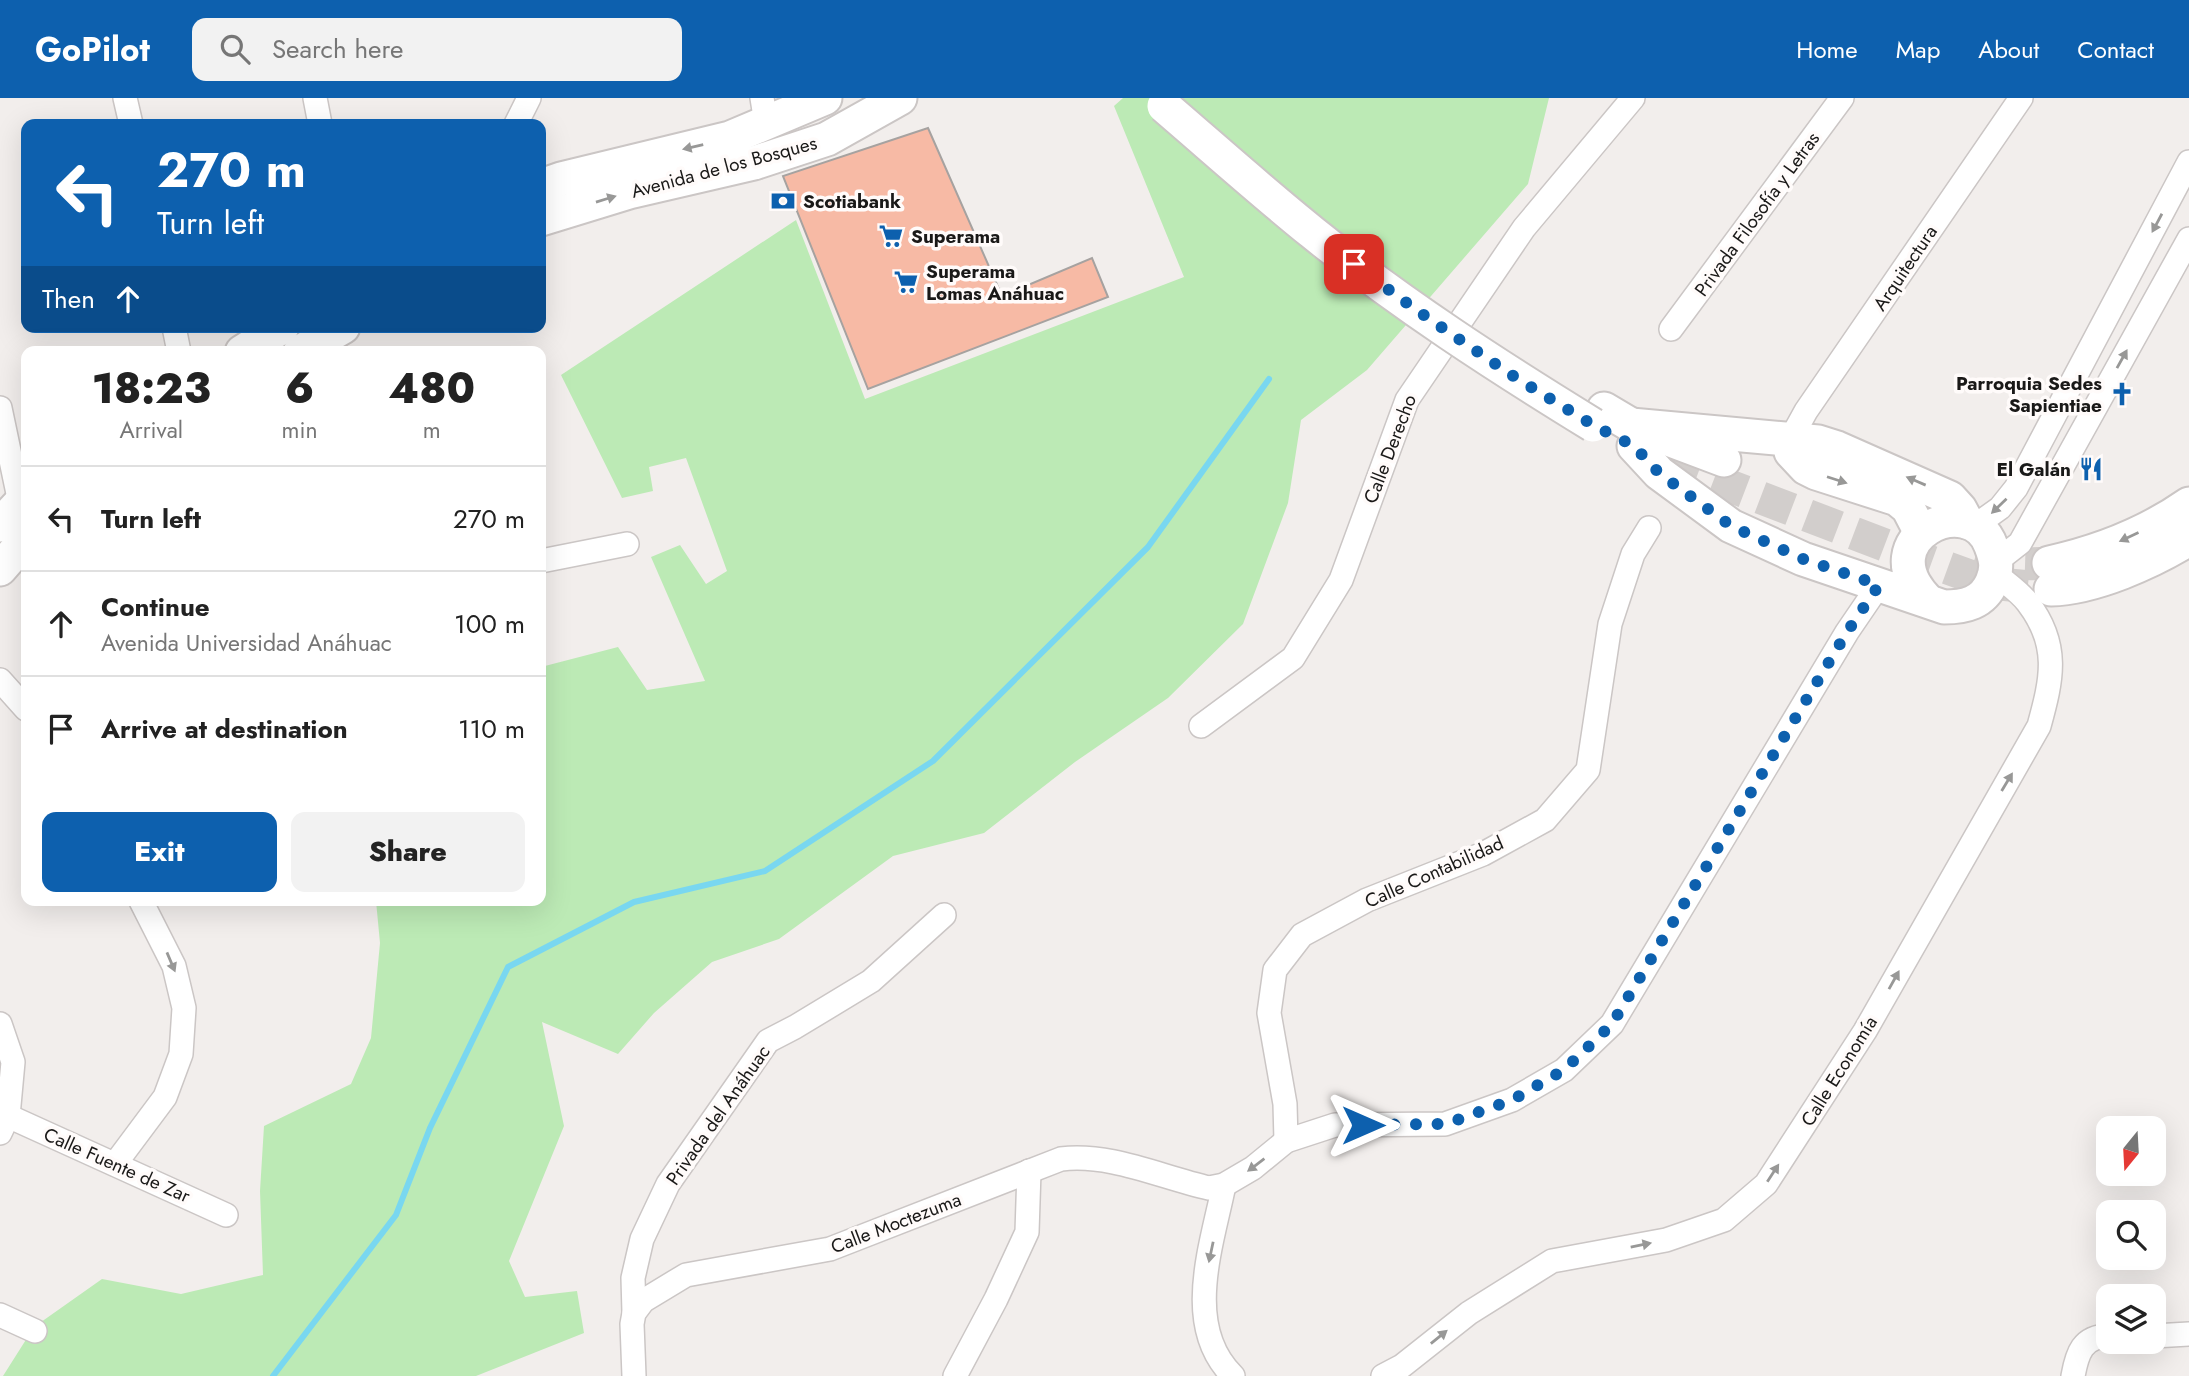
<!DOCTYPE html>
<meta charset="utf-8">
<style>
body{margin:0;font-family:Jost,sans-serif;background:#f2f2f2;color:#222;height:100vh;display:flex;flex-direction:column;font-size:26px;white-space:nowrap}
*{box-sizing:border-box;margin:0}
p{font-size:23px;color:#767676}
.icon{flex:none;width:38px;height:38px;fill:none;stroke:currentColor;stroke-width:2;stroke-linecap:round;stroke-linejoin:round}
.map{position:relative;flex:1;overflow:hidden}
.sheet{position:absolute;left:21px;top:248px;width:525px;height:560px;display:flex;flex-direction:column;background:#fff;border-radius:14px;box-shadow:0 7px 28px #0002}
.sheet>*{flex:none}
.banner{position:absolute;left:21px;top:21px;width:525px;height:214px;border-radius:14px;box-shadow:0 7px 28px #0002;background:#0d60ae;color:#fff;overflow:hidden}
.needle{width:46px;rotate:198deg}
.controls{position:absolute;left:2096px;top:1018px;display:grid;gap:14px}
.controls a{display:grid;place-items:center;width:70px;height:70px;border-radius:14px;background:#fff;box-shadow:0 7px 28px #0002;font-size:35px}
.pin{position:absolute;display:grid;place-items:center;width:60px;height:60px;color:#fff;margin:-30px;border-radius:14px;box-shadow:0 4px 10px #0006}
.me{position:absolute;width:77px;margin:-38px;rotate:90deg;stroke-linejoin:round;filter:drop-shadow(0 0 5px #0008)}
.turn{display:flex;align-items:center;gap:24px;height:147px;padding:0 21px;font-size:32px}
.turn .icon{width:91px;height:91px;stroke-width:2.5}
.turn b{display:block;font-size:49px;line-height:60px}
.then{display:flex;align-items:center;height:66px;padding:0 21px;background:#0003;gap:14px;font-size:26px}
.eta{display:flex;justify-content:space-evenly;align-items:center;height:119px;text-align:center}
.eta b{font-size:42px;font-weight:800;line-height:49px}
.cta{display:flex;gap:14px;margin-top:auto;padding:14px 21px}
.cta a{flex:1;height:80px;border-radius:14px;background:#0d60ae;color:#fff;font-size:28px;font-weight:800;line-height:80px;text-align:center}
.cta a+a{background:#f2f2f2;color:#222}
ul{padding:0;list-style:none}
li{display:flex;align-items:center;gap:21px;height:105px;padding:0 21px;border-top:2px solid #e0e0e0}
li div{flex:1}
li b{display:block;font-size:26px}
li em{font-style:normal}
header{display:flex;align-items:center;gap:42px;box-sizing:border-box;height:98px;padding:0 35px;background:#0d60ae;color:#fff}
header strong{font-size:33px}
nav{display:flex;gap:38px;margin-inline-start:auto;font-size:24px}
.search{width:490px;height:63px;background:#f2f2f2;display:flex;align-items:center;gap:18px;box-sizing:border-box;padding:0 24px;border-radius:14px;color:#767676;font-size:26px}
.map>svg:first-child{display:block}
</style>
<header>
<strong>GoPilot</strong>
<div class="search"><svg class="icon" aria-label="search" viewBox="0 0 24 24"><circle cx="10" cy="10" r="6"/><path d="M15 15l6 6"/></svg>Search here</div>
<nav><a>Home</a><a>Map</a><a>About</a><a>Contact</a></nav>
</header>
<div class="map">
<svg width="2189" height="1278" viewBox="0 0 2189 1278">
<rect width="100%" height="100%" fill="#f2eeec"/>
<path fill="#bceab5" d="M1123,0H1549L1528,86L1367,272L1301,322L1288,405L1243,526L1168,600L1075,664L984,735L893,758L779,841L712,864L654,915L618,956L542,924L564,1028L509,1163L525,1199L577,1193L584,1235L476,1278H3L34,1229L102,1181L181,1196L263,1177L260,1093L264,1028L351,986L371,940L380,845L376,803H541V569L618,549L647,592L705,583L651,459L680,447L706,486L727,473L686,360L649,369L653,393L622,400L561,277L796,122L865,301L1184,179L1114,8Z"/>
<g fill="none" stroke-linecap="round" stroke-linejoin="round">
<path stroke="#79d7f0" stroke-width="6" d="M273,1278L396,1117L430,1030L508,869L634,804L765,773L933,663L1148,449L1269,281"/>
</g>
<path fill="#f7baa5" stroke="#a6a2a0" stroke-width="2" d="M928,30L1002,198L1092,160L1108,199L868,291L783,78Z"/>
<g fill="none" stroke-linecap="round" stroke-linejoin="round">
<g stroke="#d2cecc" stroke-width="33" stroke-dasharray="33 17" stroke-linecap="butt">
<path d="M1667,364L1890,449L1989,485L2051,491"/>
<path d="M1976,457C2000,465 2024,467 2049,465"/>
</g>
<g stroke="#cbc6c5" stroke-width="26">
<g id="street">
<path d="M125,0L131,26"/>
<path d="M315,0L320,26"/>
<path d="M762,0L766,25"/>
<path d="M516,26L529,0"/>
<path d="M174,229L179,254"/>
<path d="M1671,231L1842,0"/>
<path d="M0,310L20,405L26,411"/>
<path d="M1790,342L1806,313L2021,0"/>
<path d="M1975,428L2000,410L2016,390L2189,64"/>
<path d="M541,463L627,446"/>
<path d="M1997,463L2020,445L2189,141"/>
<path d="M0,582L26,611"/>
<path d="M1201,628L1293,560L1341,482L1407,302L1524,130L1633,0"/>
<path d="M0,926L13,964L8,1018L0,1035"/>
<path d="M8,1018L226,1117"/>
<path d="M1286,1043L1285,1006L1269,915L1275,872L1302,837L1367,802L1483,756L1545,722L1588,672L1610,526L1633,456L1649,430"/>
<path d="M115,1066L165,999L181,956L184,910L174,868L141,803"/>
<path d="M1224,1087C1212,1147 1182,1228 1233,1278"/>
<path d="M634,1215L633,1180L642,1141L668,1086L768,943L795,929L871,883L944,817"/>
<path d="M0,1217L35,1233"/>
<path d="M2154,1238L2189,1236"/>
<path d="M634,1278L632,1226L634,1215L643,1203L686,1177L830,1151L1061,1061C1111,1055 1160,1079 1209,1090L1224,1087L1253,1070L1286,1043L1335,1027L1445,1026L1512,1002L1564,972L1612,926L1847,534L1879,487"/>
<path d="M955,1278L996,1201L1027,1134L1029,1073"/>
<path d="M1383,1278L1402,1268L1469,1215L1552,1163L1666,1142L1724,1122L1766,1086L1865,933L2039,628C2052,581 2060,547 2028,505C2020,494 2006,485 1996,476"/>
<path d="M2073,1278C2077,1256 2082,1238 2109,1238"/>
</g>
</g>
<g stroke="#cbc6c5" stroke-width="37">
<g id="secondary">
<path d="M541,88L561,81L730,40L825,0"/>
<path d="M541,121L629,94L754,65L827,41L900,0"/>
<path d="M242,254L282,229"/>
<path d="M300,254L343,229"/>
<path d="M1604,311L1631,327L1724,362"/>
<path d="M1631,327L1818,344L1837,350L1950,400L1960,411L1967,424"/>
<path d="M1790,342L1791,354L1806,370L1816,375L1897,401L1908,410L1921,435"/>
<path d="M1634,348L1659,375L1731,428L1803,461L1944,509C1965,509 1983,505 1992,484C1998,470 1996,461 1991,448C1971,390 1865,440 1928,503"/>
<path d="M0,427L26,399"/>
<path d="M2049,465C2099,454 2146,436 2189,406"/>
<path d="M0,471L26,441"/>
<path d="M2051,491C2094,490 2152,464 2189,441"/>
</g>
</g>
<use href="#street" stroke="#fff" stroke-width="23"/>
<use href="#secondary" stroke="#fff" stroke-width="33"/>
<g stroke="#cbc6c5" stroke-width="37" stroke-linecap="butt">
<path id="secondary-bridge" d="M1164,8C1213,50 1262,94 1313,135C1401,206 1497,268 1593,327"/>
</g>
<use href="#secondary-bridge" stroke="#fff" stroke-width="33"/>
</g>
<defs><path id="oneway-solid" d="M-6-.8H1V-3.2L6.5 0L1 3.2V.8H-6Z" transform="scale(1.75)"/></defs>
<g fill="#989897">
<use href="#oneway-solid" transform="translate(693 49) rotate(167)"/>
<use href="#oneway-solid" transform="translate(606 101) rotate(-17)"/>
<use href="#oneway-solid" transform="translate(2157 125) rotate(118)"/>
<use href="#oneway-solid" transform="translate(2122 261) rotate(-61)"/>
<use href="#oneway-solid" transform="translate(1837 382) rotate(18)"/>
<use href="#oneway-solid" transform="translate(1916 383) rotate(-157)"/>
<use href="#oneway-solid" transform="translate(1999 408) rotate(136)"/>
<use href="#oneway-solid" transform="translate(2129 439) rotate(155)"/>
<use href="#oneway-solid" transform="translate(2007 684) rotate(-59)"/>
<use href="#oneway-solid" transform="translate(171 864) rotate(67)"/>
<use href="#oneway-solid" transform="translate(1894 882) rotate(-61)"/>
<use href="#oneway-solid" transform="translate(1256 1067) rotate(143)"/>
<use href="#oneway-solid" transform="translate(1773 1075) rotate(-57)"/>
<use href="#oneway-solid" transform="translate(1641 1147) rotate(-11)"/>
<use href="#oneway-solid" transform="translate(1211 1154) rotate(102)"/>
<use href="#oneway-solid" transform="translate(1439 1239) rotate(-39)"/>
</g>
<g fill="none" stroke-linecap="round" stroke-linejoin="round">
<path stroke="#0d60ae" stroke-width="12" stroke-dasharray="0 21.6" d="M1354,166L1415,211L1510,276L1593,327L1634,348L1659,375L1731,428L1803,461L1879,487L1847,534L1612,926L1564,972L1512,1002L1446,1026L1363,1027"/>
</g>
<defs>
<g id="bank-bare" transform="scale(1.89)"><path d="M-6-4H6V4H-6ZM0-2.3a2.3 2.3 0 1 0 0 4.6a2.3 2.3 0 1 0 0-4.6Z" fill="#0d60ae" stroke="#fffbfa" stroke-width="2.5" paint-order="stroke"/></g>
<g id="supermarket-bare" transform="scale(1.89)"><path d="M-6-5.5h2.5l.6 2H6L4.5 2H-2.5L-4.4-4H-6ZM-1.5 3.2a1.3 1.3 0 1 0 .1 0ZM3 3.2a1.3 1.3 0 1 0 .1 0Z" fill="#0d60ae" stroke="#fffbfa" stroke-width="2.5" paint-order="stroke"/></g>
<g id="church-bare" transform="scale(1.89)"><path d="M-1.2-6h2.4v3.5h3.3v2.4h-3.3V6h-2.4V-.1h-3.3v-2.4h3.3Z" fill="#0d60ae" stroke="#fffbfa" stroke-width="2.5" paint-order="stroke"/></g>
<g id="restaurant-bare" transform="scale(1.89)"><path d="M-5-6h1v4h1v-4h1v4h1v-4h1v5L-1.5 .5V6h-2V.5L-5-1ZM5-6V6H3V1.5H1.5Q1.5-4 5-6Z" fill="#0d60ae" stroke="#fffbfa" stroke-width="2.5" paint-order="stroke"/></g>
</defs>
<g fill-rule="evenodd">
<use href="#bank-bare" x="783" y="103"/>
<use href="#supermarket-bare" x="891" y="138"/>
<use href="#supermarket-bare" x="906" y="184"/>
<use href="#church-bare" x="2122" y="296"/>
<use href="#restaurant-bare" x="2091" y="371"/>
</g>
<g text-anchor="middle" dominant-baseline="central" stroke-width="7" stroke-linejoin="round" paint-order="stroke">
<g font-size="19" fill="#1a1918" stroke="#fffbfa">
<text transform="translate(724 69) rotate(-15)">Avenida de los Bosques</text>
<text transform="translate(1757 116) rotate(-54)">Privada Filosofía y Letras</text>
<text transform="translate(1905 170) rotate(-56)">Arquitectura</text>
<text transform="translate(1390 351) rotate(-69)">Calle Derecho</text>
<text transform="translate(1434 774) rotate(-24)">Calle Contabilidad</text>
<text transform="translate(1839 973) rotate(-58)">Calle Economía</text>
<text transform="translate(718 1017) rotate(-55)">Privada del Anáhuac</text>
<text transform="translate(117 1067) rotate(24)">Calle Fuente de Zar</text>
<text transform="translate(896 1125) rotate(-21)">Calle Moctezuma</text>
</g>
<g font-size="19" font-weight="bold" fill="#1a1918" stroke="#fffbfa" text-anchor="start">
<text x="803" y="103">Scotiabank</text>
<text x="911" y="138">Superama</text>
<text x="926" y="173">Superama<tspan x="926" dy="22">Lomas Anáhuac</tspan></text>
<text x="2102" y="285" text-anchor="end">Parroquia Sedes<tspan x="2102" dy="22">Sapientiae</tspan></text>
<text x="2071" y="371" text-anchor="end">El Galán</text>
</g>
</g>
</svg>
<div class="controls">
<a><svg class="needle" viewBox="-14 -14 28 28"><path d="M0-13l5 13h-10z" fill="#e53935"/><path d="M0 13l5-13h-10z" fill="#767676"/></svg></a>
<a><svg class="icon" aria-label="search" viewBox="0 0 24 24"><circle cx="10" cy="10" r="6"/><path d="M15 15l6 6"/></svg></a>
<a><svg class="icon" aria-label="layers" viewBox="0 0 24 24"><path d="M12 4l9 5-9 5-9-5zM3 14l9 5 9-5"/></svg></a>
</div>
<div class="pin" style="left:1354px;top:166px;background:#d93025"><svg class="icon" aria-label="arrive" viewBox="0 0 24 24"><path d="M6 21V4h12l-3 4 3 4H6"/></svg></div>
<svg class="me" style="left:1363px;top:1027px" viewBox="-20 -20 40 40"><path d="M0-17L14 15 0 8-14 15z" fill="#0d60ae" stroke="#fff" stroke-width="4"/></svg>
<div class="banner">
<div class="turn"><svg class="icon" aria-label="left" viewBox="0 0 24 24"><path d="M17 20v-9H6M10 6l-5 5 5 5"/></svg><div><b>270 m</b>Turn left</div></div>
<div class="then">Then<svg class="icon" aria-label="ahead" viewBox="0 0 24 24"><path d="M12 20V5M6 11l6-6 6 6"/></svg></div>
</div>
<section class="sheet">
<div class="eta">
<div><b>18:23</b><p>Arrival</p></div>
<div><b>6</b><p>min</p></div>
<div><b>480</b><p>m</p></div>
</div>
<ul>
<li><svg class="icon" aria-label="left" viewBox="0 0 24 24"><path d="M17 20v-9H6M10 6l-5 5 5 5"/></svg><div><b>Turn left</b></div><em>270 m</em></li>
<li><svg class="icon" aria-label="ahead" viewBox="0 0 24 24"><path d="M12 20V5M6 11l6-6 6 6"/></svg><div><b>Continue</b><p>Avenida Universidad Anáhuac</p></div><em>100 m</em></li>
<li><svg class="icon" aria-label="arrive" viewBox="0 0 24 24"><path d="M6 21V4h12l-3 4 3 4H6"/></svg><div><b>Arrive at destination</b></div><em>110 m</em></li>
</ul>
<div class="cta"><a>Exit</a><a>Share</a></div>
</section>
</div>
